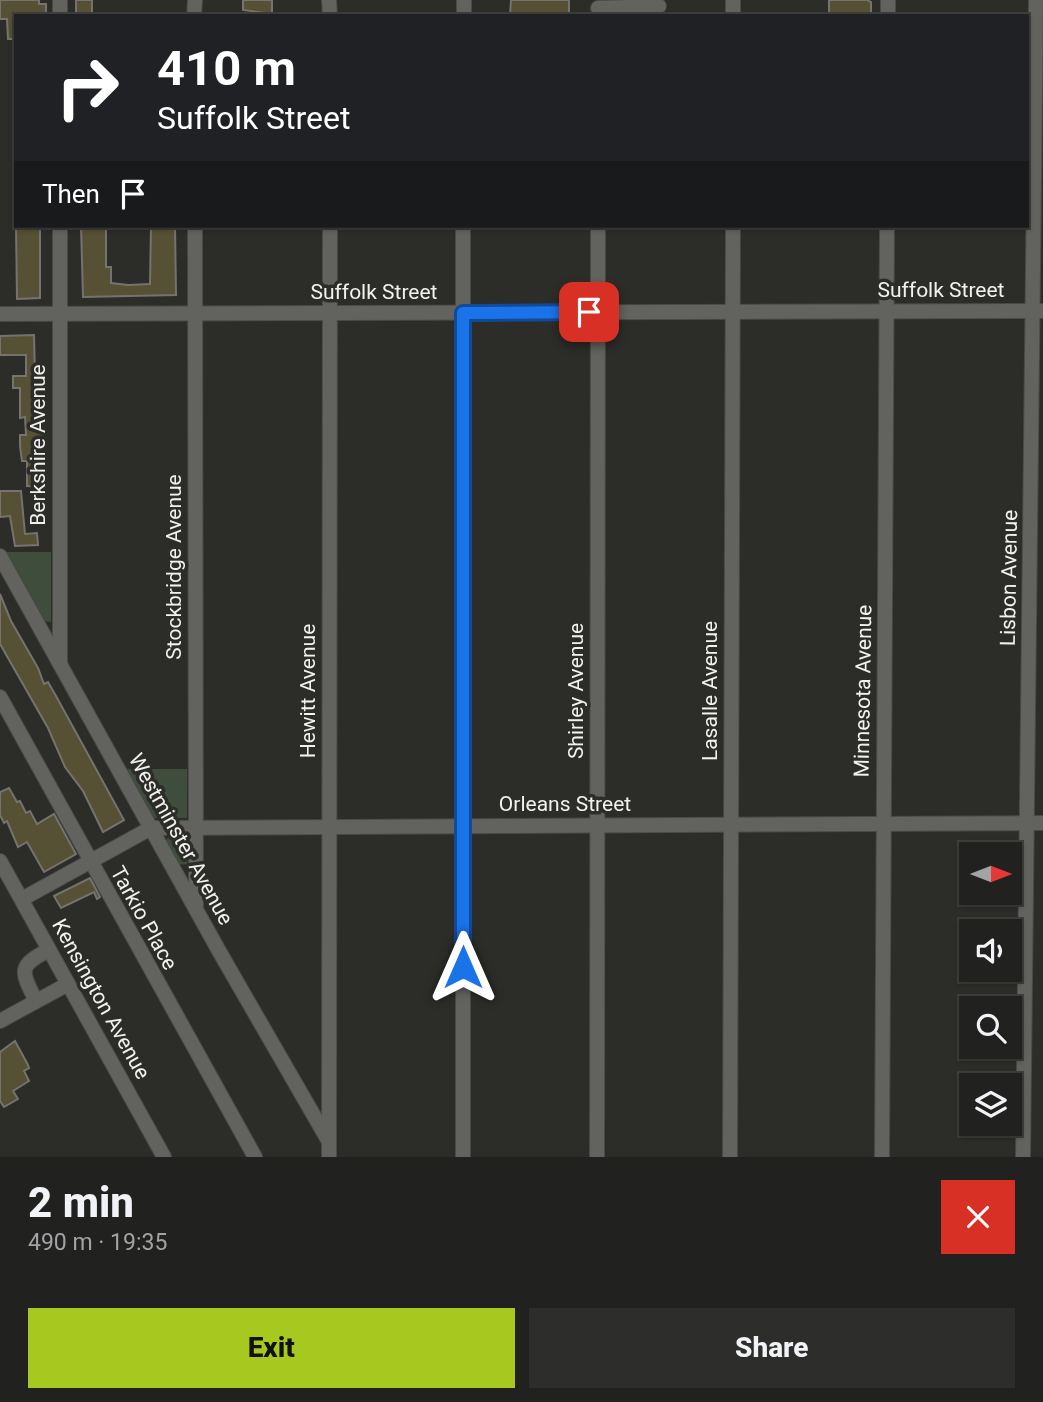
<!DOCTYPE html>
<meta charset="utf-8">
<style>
body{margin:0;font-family:Roboto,sans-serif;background:#2d2e2c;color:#f1f3f6;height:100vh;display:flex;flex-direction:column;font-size:26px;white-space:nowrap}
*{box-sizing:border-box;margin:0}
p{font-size:23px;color:#a2a3a4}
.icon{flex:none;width:38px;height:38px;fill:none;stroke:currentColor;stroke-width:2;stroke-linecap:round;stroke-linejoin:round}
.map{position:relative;height:1157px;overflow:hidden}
.details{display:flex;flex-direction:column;background:#21211f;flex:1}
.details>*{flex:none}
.top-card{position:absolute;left:14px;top:14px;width:1015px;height:214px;border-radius:0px;box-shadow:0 2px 5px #0004,0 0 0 2px #3e3e3d;background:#202124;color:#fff;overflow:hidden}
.needle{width:46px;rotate:90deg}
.fabs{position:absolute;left:959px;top:842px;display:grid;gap:14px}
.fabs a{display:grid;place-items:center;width:63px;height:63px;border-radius:0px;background:#21211f;box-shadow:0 2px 5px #0004,0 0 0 2px #3e3e3d;font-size:35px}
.pin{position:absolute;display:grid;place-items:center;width:60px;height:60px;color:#fff;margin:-30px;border-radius:14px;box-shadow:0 4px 10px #0006}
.me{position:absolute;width:77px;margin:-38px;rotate:0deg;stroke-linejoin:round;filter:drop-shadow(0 0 5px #0008)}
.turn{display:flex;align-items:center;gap:24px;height:147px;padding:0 28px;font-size:32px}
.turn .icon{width:91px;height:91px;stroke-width:2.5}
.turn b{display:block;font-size:49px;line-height:60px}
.then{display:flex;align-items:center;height:66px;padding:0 28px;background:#0003;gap:14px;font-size:26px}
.round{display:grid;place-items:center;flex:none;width:74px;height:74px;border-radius:0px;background:#2d2e2c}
.headline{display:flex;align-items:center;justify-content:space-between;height:119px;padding:0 28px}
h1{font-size:42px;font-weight:800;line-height:52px}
.primary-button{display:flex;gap:14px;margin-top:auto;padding:14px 28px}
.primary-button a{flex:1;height:80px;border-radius:0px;background:#a7c81f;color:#111;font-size:28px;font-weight:800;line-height:80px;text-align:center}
.primary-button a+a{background:#2d2e2c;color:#f1f3f6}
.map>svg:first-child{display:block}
</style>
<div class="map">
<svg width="1043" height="1157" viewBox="0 0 1043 1157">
<rect width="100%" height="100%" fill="#2c2c29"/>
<g fill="#3e4d3c">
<path d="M5,552H51V622L43,621Z"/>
<path d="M126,769H187V818H153Z"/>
<path d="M169,834L187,836V865L179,864L166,842Z"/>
</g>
<g fill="#565034" stroke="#747370" stroke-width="2">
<path d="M0,0H39V4H46V14L16,16V39H8L7,19H0Z"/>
<rect x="76" y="0" width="16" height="16"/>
<path d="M243,0H272V14L243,10Z"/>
<path d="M511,0H569V16H510Z"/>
<path d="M829,0H867L871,2V16H829Z"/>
<path d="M16,226H40V298L17,299Z"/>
<path d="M81,226H106V267H111V283L128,285L150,284L151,226H175L176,295L83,297Z"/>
<path d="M34,335L35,376H40L42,390L44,487L27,486V461H22L20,446V435H26L25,417L20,418V388H13V376H26V355H0V336Z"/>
<path d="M0,491H21L25,534L37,533L38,545L15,546L10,516L0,517Z"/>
<path d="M0,594L11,621L38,668L44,684L48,682L56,696L124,820L103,832L83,791L65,767L48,728L0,644Z"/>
<path d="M9,788L17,802L20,801L26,813L30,811L37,824L54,814L76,854L44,872L27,842L18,847L7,821L4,823L0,815V792Z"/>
<path d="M90,878L100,897L97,899L94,892L61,908L54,896Z"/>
<path d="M15,1041L28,1065L29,1068L24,1071L29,1081L13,1091L18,1099L4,1107L0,1101V1052Z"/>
</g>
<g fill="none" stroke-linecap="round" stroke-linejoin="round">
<g stroke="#4a4947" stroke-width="16">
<g id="minor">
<path d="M329,0L330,16"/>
<path d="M733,0V16"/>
<path d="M888,0V16"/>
<path d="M598,8L659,6"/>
<path d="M60,16V0"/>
<path d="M194,16L195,0"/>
<path d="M464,16V0"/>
<path d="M60,226V662"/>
<path d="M195,226L196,909"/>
<path d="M463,226V1157"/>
<path d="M0,314L1043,311"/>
<path d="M0,556L219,951L328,1140"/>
<path d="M0,697L255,1157"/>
<path d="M0,861L164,1157"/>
<path d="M22,899L151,828L1043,823"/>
<path d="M36,1001C21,971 17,966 49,950"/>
<path d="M0,1021L68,984"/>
<path d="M329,1157L330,226"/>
<path d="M597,1157L598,226"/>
<path d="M730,1157L733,226"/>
<path d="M882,1157L887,226"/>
<path d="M1023,1157L1036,0"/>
</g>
</g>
<use href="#minor" stroke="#62625f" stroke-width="14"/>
</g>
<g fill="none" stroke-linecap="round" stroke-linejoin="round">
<g stroke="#114b97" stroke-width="18">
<path id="route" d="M463,967V313L589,312"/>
</g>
<use href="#route" stroke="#1a73e8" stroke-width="12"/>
</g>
<g text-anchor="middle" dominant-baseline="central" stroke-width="7" stroke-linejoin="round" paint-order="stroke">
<g font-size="21" fill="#f2f1ef" stroke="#2c2c29">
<text x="941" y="290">Suffolk Street</text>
<text x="374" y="292">Suffolk Street</text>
<text transform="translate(38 445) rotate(-90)">Berkshire Avenue</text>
<text transform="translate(174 567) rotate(-90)">Stockbridge Avenue</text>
<text transform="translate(1009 578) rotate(-89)">Lisbon Avenue</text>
<text transform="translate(308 691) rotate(-90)">Hewitt Avenue</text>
<text transform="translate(576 691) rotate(-90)">Shirley Avenue</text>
<text transform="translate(710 691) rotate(-90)">Lasalle Avenue</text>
<text transform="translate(863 691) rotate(-89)">Minnesota Avenue</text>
<text x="565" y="804">Orleans Street</text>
<text transform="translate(181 839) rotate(61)">Westminster Avenue</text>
<text transform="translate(144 918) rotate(61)">Tarkio Place</text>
<text transform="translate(101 999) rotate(61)">Kensington Avenue</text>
</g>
</g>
</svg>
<div class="fabs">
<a><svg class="needle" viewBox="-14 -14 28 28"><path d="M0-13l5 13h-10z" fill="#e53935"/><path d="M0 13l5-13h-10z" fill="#a2a3a4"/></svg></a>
<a><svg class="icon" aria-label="sound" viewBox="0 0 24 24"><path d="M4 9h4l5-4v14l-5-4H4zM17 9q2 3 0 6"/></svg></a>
<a><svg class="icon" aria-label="search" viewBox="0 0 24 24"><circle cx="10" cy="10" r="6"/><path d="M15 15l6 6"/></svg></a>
<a><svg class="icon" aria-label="layers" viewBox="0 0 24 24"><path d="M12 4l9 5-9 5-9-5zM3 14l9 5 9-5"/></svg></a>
</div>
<div class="pin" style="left:589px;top:312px;background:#d93025"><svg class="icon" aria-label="arrive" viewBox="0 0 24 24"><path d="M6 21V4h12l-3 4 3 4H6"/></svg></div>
<svg class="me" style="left:463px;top:967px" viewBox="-20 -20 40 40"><path d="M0-17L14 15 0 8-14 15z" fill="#1a73e8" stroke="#fff" stroke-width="4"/></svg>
<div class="top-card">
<div class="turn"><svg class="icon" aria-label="right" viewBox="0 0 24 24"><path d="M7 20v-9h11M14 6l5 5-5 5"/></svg><div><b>410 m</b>Suffolk Street</div></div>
<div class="then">Then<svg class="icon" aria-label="arrive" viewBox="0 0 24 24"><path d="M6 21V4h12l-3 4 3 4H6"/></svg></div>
</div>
</div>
<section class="details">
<div class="headline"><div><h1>2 min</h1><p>490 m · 19:35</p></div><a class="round" style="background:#d93025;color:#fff"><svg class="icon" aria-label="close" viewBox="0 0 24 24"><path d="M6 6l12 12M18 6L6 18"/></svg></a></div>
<div class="primary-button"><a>Exit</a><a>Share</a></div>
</section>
